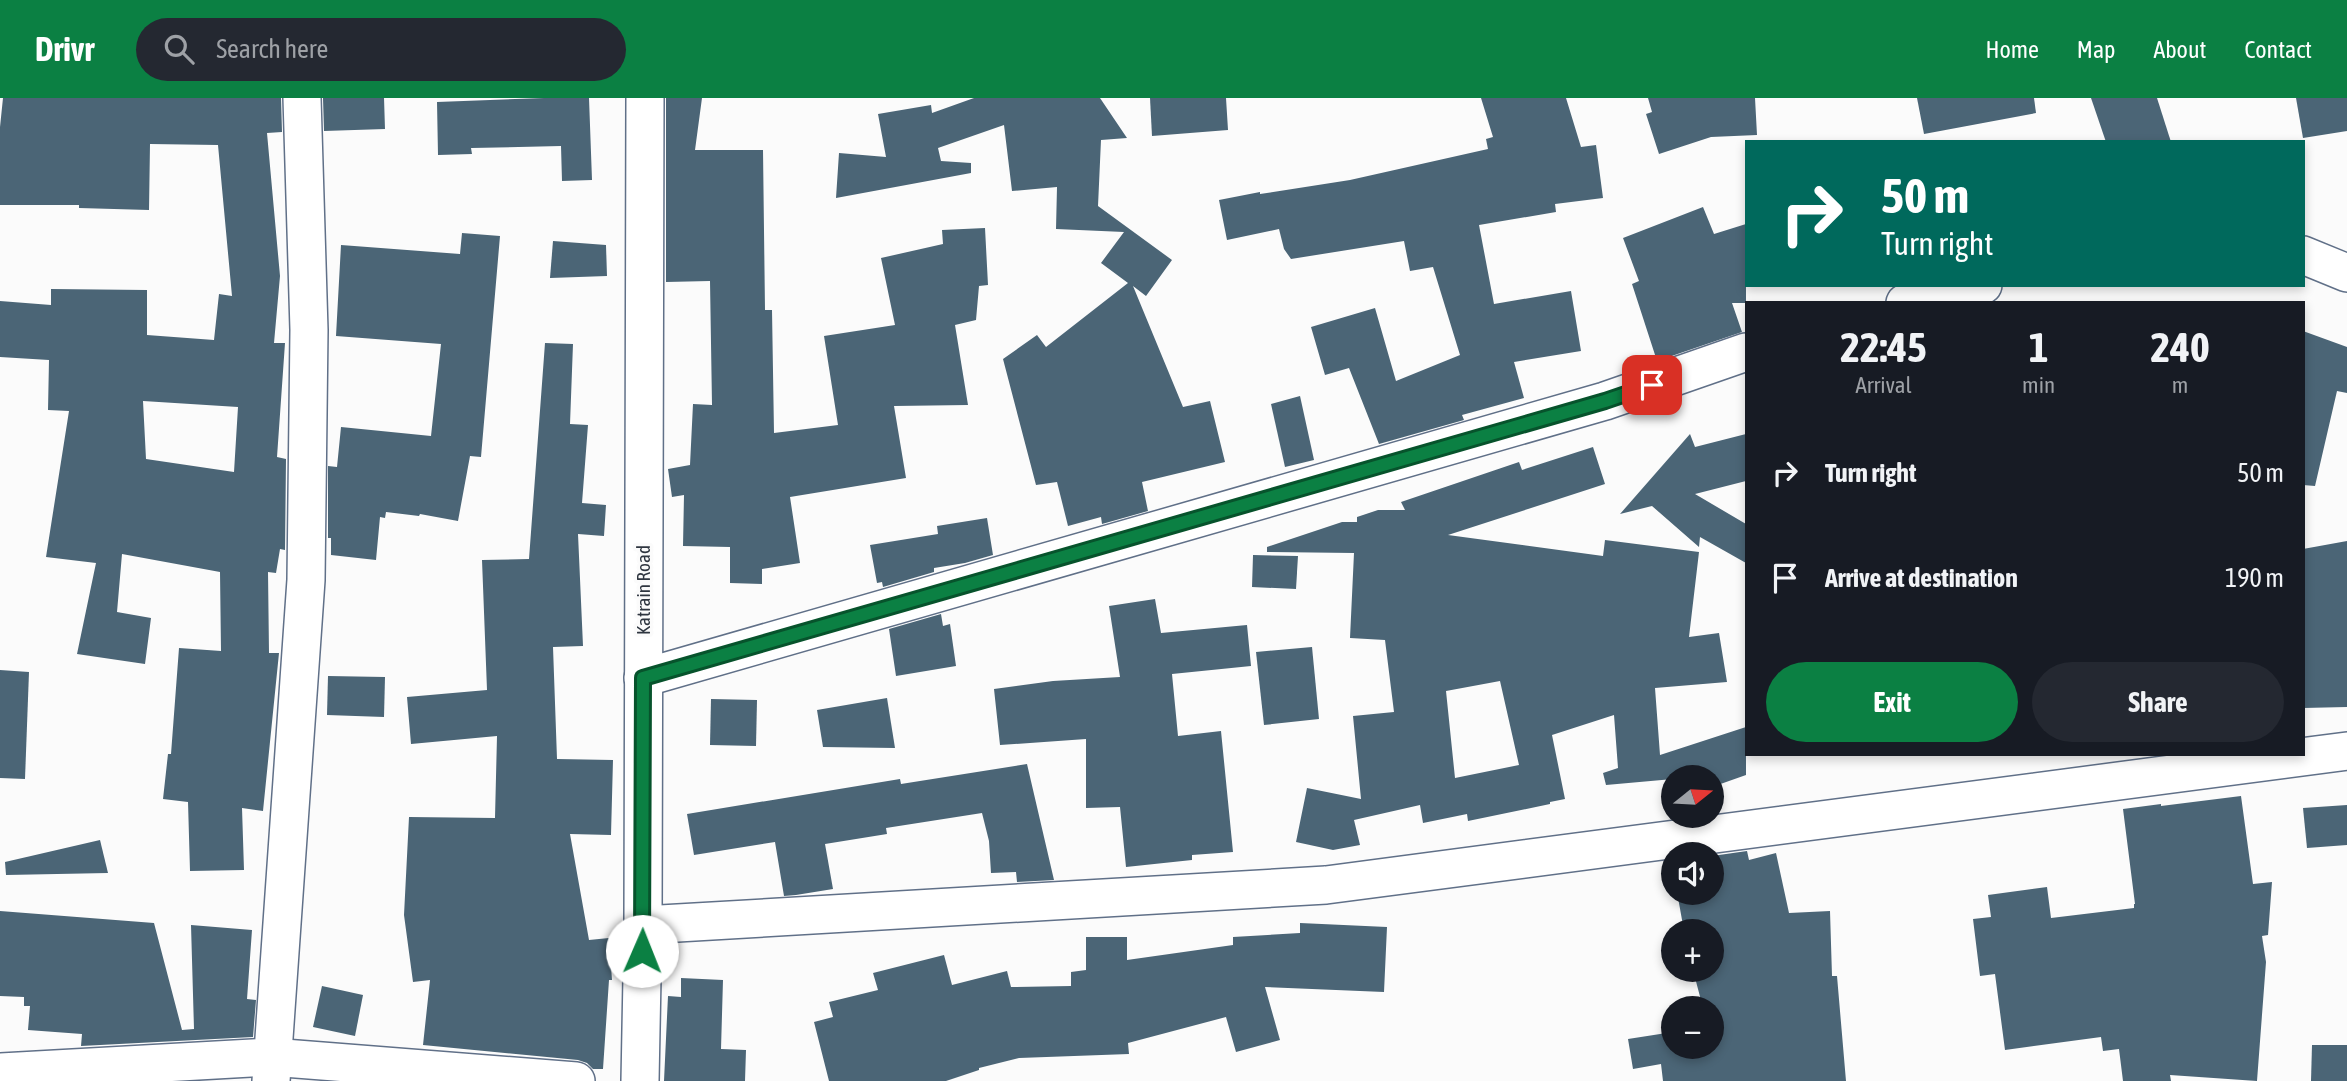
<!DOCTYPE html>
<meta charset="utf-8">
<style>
body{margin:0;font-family:"Asap Condensed",sans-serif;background:#242831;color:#f1f3f6;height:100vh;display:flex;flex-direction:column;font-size:26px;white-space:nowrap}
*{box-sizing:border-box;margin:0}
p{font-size:23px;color:#9ea1a6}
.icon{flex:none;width:38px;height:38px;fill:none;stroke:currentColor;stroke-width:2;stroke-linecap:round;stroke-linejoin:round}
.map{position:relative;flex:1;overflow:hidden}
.drawer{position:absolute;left:1745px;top:203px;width:560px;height:455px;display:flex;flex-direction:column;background:#171b24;border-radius:0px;box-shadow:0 4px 10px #0003}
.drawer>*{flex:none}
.top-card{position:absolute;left:1745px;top:42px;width:560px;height:147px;border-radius:0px;box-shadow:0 4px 10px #0003;background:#00695c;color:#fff;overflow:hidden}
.needle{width:46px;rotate:72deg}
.fabs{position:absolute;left:1661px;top:667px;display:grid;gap:14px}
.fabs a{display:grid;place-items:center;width:63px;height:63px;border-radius:50%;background:#171b24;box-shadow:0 4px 10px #0003;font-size:35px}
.pin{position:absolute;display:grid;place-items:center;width:60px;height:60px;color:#fff;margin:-30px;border-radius:14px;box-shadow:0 4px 10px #0006}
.me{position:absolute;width:77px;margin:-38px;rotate:1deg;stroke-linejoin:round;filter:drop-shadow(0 0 5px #0008)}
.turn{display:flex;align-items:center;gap:24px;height:147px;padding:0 21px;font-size:32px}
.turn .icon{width:91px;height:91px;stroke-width:2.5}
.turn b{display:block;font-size:49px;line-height:60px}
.eta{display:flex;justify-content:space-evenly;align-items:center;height:119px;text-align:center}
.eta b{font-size:42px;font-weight:700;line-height:49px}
.action{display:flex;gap:14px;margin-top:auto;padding:14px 21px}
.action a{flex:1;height:80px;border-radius:42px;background:#0b8043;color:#fff;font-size:28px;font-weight:700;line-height:80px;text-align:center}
.action a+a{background:#242831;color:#f1f3f6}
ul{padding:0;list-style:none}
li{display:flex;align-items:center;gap:21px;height:105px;padding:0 21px}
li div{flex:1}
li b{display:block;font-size:26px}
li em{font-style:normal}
header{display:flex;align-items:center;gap:42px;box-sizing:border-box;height:98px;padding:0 35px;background:#0b8043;color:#fff}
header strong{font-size:33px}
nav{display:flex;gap:38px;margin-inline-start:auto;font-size:24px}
.search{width:490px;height:63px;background:#242831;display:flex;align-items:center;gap:18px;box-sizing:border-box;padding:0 24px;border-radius:38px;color:#9ea1a6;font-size:26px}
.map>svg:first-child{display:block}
</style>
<header>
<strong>Drivr</strong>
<div class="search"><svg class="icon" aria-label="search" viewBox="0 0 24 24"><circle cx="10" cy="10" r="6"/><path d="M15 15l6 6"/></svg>Search here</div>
<nav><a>Home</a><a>Map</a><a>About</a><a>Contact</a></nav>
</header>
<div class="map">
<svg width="2347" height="983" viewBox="0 0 2347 983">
<rect width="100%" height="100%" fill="#fbfbfb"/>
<g fill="#4b6576" fill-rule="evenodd">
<path d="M3,0H281L282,34L267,35L280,178L274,245H285L277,359L286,361L285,452L280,451L276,475L268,474L269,555H279L263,713L242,710L244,772L190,773L188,704L163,701L168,656H171L179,550L221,553L220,474L122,456L117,514L151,520L145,566L77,556L96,465L46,459L69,313L48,312L49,262L0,259V203L51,207V191L147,192V237L214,242L219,196L232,198L218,47L150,46L149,112L79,110V107H0V29ZM143,303L238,309L234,374L146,361Z"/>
<path d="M323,0H384L385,31L324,33Z"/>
<path d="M544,0H589L592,82L562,83L561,48L471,50L472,56L438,57L437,4Z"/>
<path d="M666,0H702L695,52H763L765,212H772L774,335L838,327L824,238L895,227L881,160L943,146L942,132L985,130L988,187L979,188L976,222L955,227L968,307L894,308L906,380L790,399L800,465L762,471V486L730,485V449L683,448L684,397L672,399L668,371L690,367L693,306L712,307L710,183L666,184Z"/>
<path d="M974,0H1100L1127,40L1101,42L1098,108L1172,162L1146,198L1133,188L1183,309L1210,303L1225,364L1142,384L1148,413L1102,426L1101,419L1068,428L1057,384L1036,387L1003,261L1037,237L1046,249L1128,185L1101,165L1124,134L1056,131L1057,89L1012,93L1004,27L938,50L941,63L971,65V75L836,100L839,55L886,59L878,16L931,7L932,15Z"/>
<path d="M1150,0H1226L1228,32L1152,38Z"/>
<path d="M1481,0H1566L1581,49L1596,47L1603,100L1555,106L1556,114L1479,127L1494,206L1571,193L1581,253L1514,264L1524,300L1462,317L1464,322L1379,346L1349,270L1325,277L1311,229L1375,210L1396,283L1460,257L1433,169L1410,173L1404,143L1291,161L1284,151L1279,131L1227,142L1219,102L1260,94V96L1350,82L1488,51L1486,41L1493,39Z"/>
<path d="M1648,0H1755L1757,37L1711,39L1659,56L1646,16L1652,14Z"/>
<path d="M1917,0H2034L2036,15L1924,36Z"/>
<path d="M2091,0H2157L2171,44H2106Z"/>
<path d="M2296,0H2347V33L2303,40Z"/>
<path d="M1703,109L1714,136L1746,126V205H1732L1742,234L1657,263L1632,186L1639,183L1623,140Z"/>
<path d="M462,135L500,138L481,359L470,358L458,423L420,416L419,418L386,414L385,420L380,419L376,462L331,457V440H328V368L337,369L341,329L431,338L441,246L336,238L341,147L460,156Z"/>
<path d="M553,143L606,147L607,178L550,180Z"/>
<path d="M2303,233L2347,249V295L2337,293L2315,388L2303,387Z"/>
<path d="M545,245L573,246L570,326L588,327L582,405L606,407L604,438L578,436L583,548L553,549L557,661L613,662L611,737L570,736L589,842L609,840L612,882H609L603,971H593L587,965L578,962L423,947L430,882L413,884L404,817L409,719L495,720L497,638L411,646L407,599L487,592L482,462L529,461Z"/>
<path d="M1300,298L1314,362L1285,369L1271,306Z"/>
<path d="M1690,336L1695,349L1746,336V383L1695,396L1746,426V465L1700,439L1699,449L1652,408L1620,416Z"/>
<path d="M1593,349L1605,386L1448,437L1603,458L1605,442L1699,454L1689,539L1719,535L1727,584L1655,590L1660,657L1746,629V677L1712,689V678L1673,679V681L1606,687L1603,675L1618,670L1614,617L1552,637L1565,701L1550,704V706L1468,723L1467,716L1423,725L1420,707L1354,722L1360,747L1333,752L1296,744L1307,690L1361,701L1353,618L1394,614L1385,542L1350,540L1354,455L1267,454V449L1342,424H1357V419L1378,412H1405L1401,404L1519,364L1522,372ZM1500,583L1519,667L1455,680L1446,593Z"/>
<path d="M987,420L993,457L965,465L934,470V474L883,489L882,484L877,485L870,447L938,436L937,428Z"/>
<path d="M2347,443V609L2303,610V451Z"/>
<path d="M1253,457L1298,458L1296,491L1252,489Z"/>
<path d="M1155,501L1161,535L1247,527L1251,568L1172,576L1178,638L1221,633L1233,754L1192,757V762L1126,769L1120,709L1086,710V641L1000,647L994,591L1053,583L1120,579L1109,508Z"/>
<path d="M941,516L943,528L950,526L956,568L896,578L889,531Z"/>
<path d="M1312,549L1319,621L1264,627L1256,554Z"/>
<path d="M0,572L29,574L25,681L0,680Z"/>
<path d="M328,578L385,579L384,619L327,617Z"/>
<path d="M887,600L895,650L823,649L817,612Z"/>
<path d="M711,601L757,602L756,648L710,647Z"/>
<path d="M1027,666L1054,782L1017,784L1016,774L991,775L989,743L982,715L886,730L887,736L825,746L833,791L796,797L784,798L775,744L694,757L687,716L900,681L901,686Z"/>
<path d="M2241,698L2253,786L2272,784L2268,837L2262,838L2266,864L2257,983L2170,977L2171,983H2123L2119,951L2103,953L2101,939L2005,952L1995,876L1980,878L1973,821L1991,819L1988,797L2047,789L2051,820L2134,810V806H2135L2123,711L2161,706V708Z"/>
<path d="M2347,707V747L2307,750L2303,710Z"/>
<path d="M100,742L108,775L6,777L5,764Z"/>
<path d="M1747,753L1749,762L1776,755L1789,815L1830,813L1832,878H1837L1846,983H1663L1661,966L1633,971L1628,941L1673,934V948H1712V910H1703L1693,872H1712V833H1684L1677,794H1712V758Z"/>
<path d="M0,813L154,825L182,932L194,931L191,827L252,832L247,901L256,902L253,939L81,948L82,936L28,932L30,908H24V899L0,898Z"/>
<path d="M1300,825L1387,829L1384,894L1265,889L1280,942L1236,954L1226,919L1128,945L1129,956L1019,960L979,970V972L946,983H829L814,924L833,919L829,904L878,892L873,875L944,857L952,887L1007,873L1011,889L1071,888V874L1086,872V839H1127V862L1233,847V839L1300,835Z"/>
<path d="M681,880L723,882L721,951L746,952L745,983H664L668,898L681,899Z"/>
<path d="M322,888L363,897L355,938L313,929Z"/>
<path d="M2312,947H2347V983H2311Z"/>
</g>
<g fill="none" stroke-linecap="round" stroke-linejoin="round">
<g stroke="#607088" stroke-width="40">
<g id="minor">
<path d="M2303,157L2347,175"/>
<path d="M1905,205L1950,193L1983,187"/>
<path d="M643,580L1605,303L1746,254"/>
<path d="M643,827L1326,787L2347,653"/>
<path d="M0,974L271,959L576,983"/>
<path d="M271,983L306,482L309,232L302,0"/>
<path d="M640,983L643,827L645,0"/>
</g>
</g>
<use href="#minor" stroke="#fff" stroke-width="37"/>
</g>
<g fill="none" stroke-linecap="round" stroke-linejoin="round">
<g stroke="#07532c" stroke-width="18">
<path id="route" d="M642,853L643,580L1605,303L1652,287"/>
</g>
<use href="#route" stroke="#0b8043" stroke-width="12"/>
</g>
<g text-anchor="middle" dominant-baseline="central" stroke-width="7" stroke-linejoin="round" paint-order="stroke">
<g font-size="19" fill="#2f3640" stroke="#fbfbfb">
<text transform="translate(643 492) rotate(-90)">Katrain Road</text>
</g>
</g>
</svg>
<div class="fabs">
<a><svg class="needle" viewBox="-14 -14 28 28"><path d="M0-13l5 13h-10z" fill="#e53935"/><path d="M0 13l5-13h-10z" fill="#9ea1a6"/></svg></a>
<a><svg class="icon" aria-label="sound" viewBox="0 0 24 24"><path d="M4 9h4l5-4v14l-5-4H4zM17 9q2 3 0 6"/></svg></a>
<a>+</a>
<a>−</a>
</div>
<div class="pin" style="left:1652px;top:287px;background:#d93025"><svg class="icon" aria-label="arrive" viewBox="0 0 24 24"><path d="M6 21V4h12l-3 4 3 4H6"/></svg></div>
<svg class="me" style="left:642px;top:853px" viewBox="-20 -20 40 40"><circle r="19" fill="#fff"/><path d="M0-13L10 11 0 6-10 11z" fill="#0b8043"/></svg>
<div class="top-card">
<div class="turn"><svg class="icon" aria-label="right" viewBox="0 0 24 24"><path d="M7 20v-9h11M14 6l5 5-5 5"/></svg><div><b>50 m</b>Turn right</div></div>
</div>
<section class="drawer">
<div class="eta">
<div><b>22:45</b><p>Arrival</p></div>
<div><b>1</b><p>min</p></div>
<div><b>240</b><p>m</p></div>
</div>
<ul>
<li><svg class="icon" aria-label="right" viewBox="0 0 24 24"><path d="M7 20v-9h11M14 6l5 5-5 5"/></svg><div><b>Turn right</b></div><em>50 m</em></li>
<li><svg class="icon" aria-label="arrive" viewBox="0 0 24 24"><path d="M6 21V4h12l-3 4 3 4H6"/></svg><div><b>Arrive at destination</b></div><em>190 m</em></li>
</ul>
<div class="action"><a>Exit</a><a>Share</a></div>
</section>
</div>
